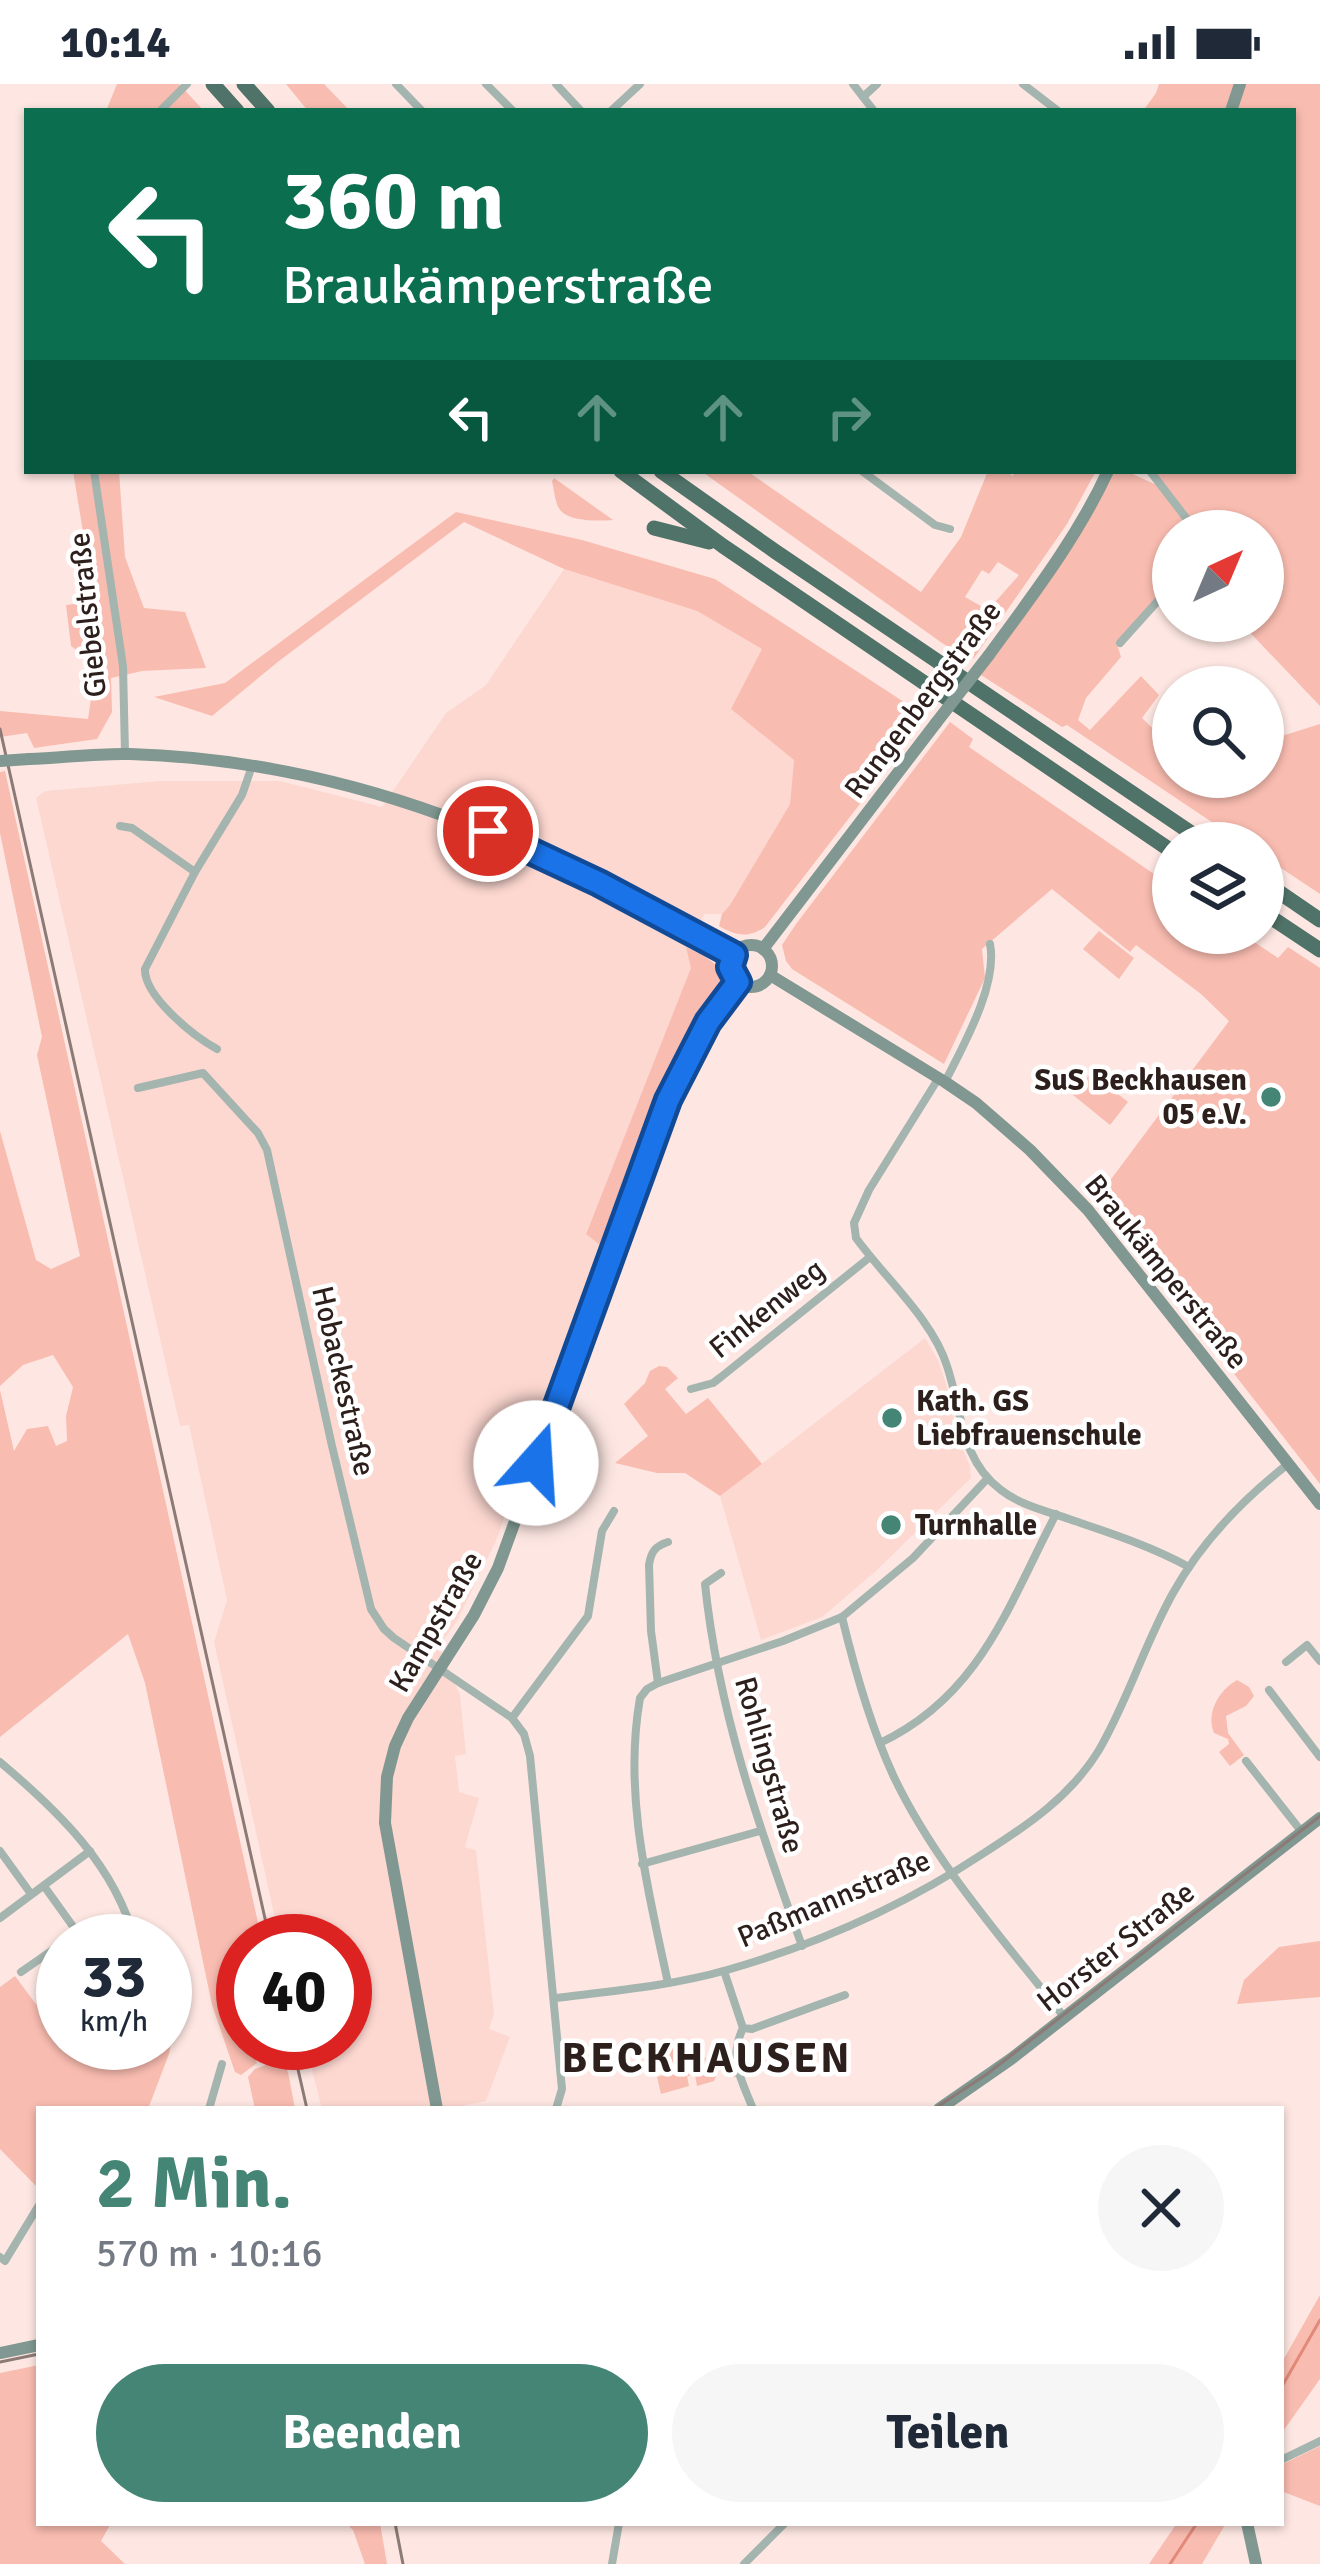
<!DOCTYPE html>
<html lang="de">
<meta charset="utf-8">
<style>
body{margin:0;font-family:Signika,sans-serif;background:#f6f6f7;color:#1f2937;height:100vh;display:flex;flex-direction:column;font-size:45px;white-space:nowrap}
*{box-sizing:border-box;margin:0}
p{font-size:39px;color:#747a83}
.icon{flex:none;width:66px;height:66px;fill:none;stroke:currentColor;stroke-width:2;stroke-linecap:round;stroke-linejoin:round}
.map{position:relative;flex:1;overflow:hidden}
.details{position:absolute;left:36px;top:2022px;width:1248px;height:420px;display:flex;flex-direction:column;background:#fff;border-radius:0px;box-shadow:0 3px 9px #0004}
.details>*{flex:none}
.guide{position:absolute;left:24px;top:24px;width:1272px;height:366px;border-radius:0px;box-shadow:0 3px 9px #0004;background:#0b6e4f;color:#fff;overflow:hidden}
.needle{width:78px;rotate:44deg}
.controls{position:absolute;left:1152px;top:426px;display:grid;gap:24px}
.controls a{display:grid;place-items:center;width:132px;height:132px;border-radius:50%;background:#fff;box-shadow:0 3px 9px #0004;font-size:60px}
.speed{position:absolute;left:36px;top:1830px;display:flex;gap:24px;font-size:60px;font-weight:700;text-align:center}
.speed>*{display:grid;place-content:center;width:156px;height:156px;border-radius:50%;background:#fff;box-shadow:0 3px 9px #0004;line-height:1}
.speed small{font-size:30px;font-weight:400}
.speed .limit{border:18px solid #d22;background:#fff;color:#111}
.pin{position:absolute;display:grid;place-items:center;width:102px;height:102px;color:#fff;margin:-51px;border:6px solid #fff;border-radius:50%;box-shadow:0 3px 12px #0007}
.me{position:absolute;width:132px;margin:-66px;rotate:19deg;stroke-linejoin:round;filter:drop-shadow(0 0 9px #0008)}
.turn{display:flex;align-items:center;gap:42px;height:252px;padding:0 60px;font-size:54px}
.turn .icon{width:156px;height:156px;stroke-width:2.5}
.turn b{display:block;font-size:84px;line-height:102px}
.lanes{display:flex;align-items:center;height:114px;padding:0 60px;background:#0003;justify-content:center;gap:60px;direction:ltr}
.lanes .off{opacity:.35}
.round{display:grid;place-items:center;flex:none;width:126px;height:126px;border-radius:63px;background:#f6f6f7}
.overview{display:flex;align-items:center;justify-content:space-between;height:204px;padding:0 60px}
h1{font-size:72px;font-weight:800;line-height:90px;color:#448575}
.cta{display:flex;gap:24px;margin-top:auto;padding:24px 60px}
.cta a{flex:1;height:138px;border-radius:72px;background:#448575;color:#fff;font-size:48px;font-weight:800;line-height:138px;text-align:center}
.cta a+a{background:#f6f6f7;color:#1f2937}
.status{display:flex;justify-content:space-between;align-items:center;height:84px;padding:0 60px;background:#fff;direction:ltr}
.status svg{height:33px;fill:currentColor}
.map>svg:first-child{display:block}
</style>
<div class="status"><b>10:14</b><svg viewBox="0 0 49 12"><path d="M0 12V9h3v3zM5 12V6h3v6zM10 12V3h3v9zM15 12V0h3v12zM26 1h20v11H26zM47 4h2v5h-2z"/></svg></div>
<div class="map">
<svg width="1320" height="2480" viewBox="0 0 1320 2480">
<rect width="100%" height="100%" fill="#fee7e2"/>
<g fill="#fdd8d1">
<path d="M564,485L697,527L763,565L794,676L790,720L730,821L722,830H705L686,863L692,884L586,1149L600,1161L496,1457L457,1537L439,1562L460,1611L466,1670L455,1672L459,1708L479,1714L465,1763L476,1766L494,1930L489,1945L510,1953L486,2017L446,2025H322L305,1959H345V1857H280L214,1558L227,1516L189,1341L180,1342L36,714L45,707L160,697H280L382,723L446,629L486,601Z"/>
<path d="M925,1254L938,1276L946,1300L959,1357L970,1382L971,1394L876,1487L822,1533L761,1556L720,1412Z"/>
</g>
<g fill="#f9bcb0" fill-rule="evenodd">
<path d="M117,0H179L204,27H106Z"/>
<path d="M286,0H324L350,27H308Z"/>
<path d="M1159,0H1320V622L1239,537H1263V447H1197L1152,387H1293V27H1143L1156,9Z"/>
<path d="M73,387H119L125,473L144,524L185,528L206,584L142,587L111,594L112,628L97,655L34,664L27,649L0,653V627L88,635L96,581L71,562L66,521L90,518L86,466Z"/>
<path d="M701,387H747L921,508L961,453L988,387H1005L1013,392L1015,387H1096L1067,440L974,574L969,575L942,559ZM998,478L1019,491L988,526L965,513L982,486L989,490Z"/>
<path d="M1113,387H1126L1159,402L1193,447H1173V497L1120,557H1116L1121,573L1086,614L1078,636L1090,646L1141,592L1159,611L1142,634L1173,664V693H1263V658L1320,640V810L1263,772V759H1243L1067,641L1062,643L981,591Z"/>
<path d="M554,394L613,436C600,437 571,438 561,427C555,421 554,405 552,397Z"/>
<path d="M456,428L582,456L715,495L927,633L765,843C748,854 736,852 719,842L722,830L730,821L790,720L794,676L731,625L762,565L697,527L564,485L464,438L279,577L212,632L154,613L225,599Z"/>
<path d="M950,638L973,655L969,663L1173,803V849H1241L1278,874L1288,863L1320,884V1400L1097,1114L1229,937L1201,910L1136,861L1130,868L1052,805L982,865L985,894L944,980L792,885L786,877L782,861L796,840Z"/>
<path d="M5,687L262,1857H243V1917L235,1919L243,1942V1959H249L257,1979L241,1991L235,1988L212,1921L145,1599L128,1550L0,1653V1306L14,1367L27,1345L48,1342L56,1362L67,1357L66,1332L73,1303L53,1271L23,1281L0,1302V1047L36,1176L51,1185L80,1172L37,971L42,953L0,749V688Z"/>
<path d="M1099,847L1134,874L1119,895L1083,865Z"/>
<path d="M686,863C697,869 719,877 721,891C723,904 692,942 685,955C649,1020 625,1091 600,1161L586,1150L691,884Z"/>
<path d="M1091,989L1128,1018L1110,1041L1073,1011Z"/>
<path d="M659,1282L667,1283L678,1294L665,1305L686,1330L708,1314L762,1380L720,1412L685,1389H657L615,1379L648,1352L624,1320L645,1299L650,1287Z"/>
<path d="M1237,1596L1249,1603L1254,1612L1246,1622L1226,1632L1228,1649L1244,1671L1230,1682L1219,1668L1229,1660L1228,1655L1214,1649C1206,1629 1218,1607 1237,1596Z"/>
<path d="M1320,1857V1913L1237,1920L1244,1896L1279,1863Z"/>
<path d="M15,1892L47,1935L63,1942V1959L107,1961L111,1959H165V1910L178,1919L169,1970L148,2025H39L37,2103L0,2065V1903Z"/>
<path d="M672,1956H682L702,1968L701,1971L724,1984L727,1978L732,1980L737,1994L711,1983L709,1987L716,1992L714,1997L697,2002L695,1991L687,1992L689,2002L661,2010L657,1993L670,1989L668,1984L656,1986L650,1961L666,1957L668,1964L673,1962Z"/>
<path d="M274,1978H282L288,1988L295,2025H255L248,1993L255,1985Z"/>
<path d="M1320,2211V2295L1281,2350V2280Z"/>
<path d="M39,2281V2439H111L101,2457L125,2480H0V2289Z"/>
<path d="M1320,2362V2422L1281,2407V2381Z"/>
<path d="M346,2439H380L387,2480H365L353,2446Z"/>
<path d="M1177,2439H1226L1202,2480H1149Z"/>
</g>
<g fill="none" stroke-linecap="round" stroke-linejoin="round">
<g stroke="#e28979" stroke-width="3">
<path d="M1281,2304L1320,2236"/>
<path d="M1170,2480L1197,2439"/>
</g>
<g stroke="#a4b4af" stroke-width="8">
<path d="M396,0L422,27"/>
<path d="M486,0L513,27"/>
<path d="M556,0L581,27"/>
<path d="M853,0L874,27"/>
<path d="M1023,0L1058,27"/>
<path d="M863,13L877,0"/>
<path d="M160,27L187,0"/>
<path d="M611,27L640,0"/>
<path d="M94,387L123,582L125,669"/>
<path d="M862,387L935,441L950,445"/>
<path d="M1150,387L1196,447"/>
<path d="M1120,559L1173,500"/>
<path d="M120,742L132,744L195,788"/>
<path d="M217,965C193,952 144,912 145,885L195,788L242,711L252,682"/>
<path d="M938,995L869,1106L854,1139L856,1154C884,1193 933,1236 947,1282C962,1326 960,1376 1001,1406C1020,1421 1046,1427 1069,1435C1110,1449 1151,1462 1189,1483"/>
<path d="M945,998C963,962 998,901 990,860"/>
<path d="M138,1004L203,989L258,1049L267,1066L332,1362L371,1525L384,1545L394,1554L512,1634L524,1650L530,1672L562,2005L556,2025"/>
<path d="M691,1305L713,1299L721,1293L870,1173"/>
<path d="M721,1489L705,1500C718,1626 759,1743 802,1862"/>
<path d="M842,1533C855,1587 870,1641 893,1691C935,1780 1004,1856 1064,1933"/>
<path d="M1286,1578L1307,1561L1320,1577"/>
<path d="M658,1599L651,1547L649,1481C651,1468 655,1462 668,1458"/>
<path d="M1269,1606L1320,1673"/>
<path d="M512,1634L588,1532L602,1447L614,1427"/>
<path d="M880,1659C980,1612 1008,1522 1056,1430"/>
<path d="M1246,1677L1301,1747"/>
<path d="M0,1678C58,1727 115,1781 135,1857"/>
<path d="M0,1767L31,1810"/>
<path d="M642,1780L760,1747"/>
<path d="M44,1802L77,1848L71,1857"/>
<path d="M0,1834L90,1767"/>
<path d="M724,1887L743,1944L752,1945L845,1911"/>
<path d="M21,1888L57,1863H63"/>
<path d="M668,1899C648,1805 623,1710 640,1614L647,1605L658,1599L783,1557L842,1533L913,1474L987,1395"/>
<path d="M555,1914C612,1907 671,1902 727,1886C818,1860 905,1821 984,1769C1028,1741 1071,1712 1099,1666C1128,1616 1145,1559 1173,1509C1202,1457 1242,1416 1288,1380"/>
<path d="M743,1944C728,1976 741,1994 753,2025"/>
<path d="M209,2025L222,1980"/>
<path d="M0,2173L5,2177L39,2121"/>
<path d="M1281,2376L1320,2357"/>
<path d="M612,2480L619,2439"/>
<path d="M744,2480L785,2439"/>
</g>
<g stroke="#809891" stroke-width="12">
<path d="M1231,27L1240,0"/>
<path d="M989,571C1032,512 1077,454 1108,387"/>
<path d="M29,675C62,674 97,669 130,670C359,677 538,761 734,871"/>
<circle cx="751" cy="882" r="21"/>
<path d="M763,865L936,639"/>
<path d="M770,891L945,998L976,1019L1030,1066L1088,1126L1320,1420"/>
<path d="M437,2025L385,1739L387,1693L395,1662L408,1634L474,1531L498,1484L668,1016L708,938L738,898"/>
<path d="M939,2025L1011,1975L1320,1734"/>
<path d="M0,2269L39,2261"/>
<path d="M1247,2439L1256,2480"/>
</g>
<g stroke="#507369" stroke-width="15">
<path d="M213,0L237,27"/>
<path d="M244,0L268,27"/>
<path d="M621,387L723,462L1173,768"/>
<path d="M661,387L776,468L1206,759"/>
<path d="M654,444L709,458"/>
<path d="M1263,797L1320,836"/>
<path d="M1263,828L1320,866"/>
</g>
<g stroke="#8c7a76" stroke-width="3">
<path d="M934,2025L987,1990L1320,1732"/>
<path d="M0,2278L39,2270"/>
</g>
<g stroke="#8c7a76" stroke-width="3">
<path d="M0,645L270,1857"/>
<path d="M292,1959L307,2025"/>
<path d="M395,2439L403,2480"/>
</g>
<g stroke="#809891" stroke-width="12">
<path d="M936,639L989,571"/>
<path d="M0,677L29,675"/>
</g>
</g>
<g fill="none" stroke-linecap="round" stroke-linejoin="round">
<g stroke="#114b97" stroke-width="30">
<path id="route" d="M488,747L599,799L734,871L730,883L738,898L708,938L668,1016L536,1379"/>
</g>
<use href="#route" stroke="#1a73e8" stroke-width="21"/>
</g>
<g fill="#448575" stroke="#fff" stroke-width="4.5">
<circle cx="1271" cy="1013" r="12"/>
<circle cx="892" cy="1334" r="12"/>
<circle cx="891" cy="1441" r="12"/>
</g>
<g text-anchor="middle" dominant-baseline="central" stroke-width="9" stroke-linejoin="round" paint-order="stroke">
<g font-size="30" fill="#2c1f1c" stroke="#fff">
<text transform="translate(88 531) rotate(-96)">Giebelstraße</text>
<text transform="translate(923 616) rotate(-53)">Rungenbergstraße</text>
<text transform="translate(1166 1188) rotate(51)">Braukämperstraße</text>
<text transform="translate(767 1225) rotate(-39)">Finkenweg</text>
<text transform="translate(343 1297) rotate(77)">Hobackestraße</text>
<text transform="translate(436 1538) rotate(-60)">Kampstraße</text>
<text transform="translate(769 1681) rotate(74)">Rohlingstraße</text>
<text transform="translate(834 1815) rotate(-23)">Paßmannstraße</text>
<text transform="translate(1116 1863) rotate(-38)">Horster Straße</text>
</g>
<g font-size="30" font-weight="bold" fill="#2c1f1c" stroke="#fff" text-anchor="start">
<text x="1247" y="996" text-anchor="end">SuS Beckhausen<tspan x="1247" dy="34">05 e.V.</tspan></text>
<text x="916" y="1317">Kath. GS<tspan x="916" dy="34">Liebfrauenschule</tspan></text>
<text x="915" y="1441">Turnhalle</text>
</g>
<g font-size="42" font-weight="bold" letter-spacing="3" fill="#2c1f1c" stroke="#fff">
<text x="707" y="1974">BECKHAUSEN</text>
</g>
</g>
</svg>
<div class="controls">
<a><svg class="needle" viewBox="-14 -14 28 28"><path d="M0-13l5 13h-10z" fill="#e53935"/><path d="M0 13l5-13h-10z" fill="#747a83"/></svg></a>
<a><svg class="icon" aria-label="search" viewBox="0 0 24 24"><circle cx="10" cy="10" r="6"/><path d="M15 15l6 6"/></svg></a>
<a><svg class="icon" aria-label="layers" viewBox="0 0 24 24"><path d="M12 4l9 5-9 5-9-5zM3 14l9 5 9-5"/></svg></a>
</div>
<div class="speed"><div>33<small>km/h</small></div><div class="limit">40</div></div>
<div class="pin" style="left:488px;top:747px;background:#d93025"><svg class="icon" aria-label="arrive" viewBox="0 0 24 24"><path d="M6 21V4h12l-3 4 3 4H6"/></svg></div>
<svg class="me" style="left:536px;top:1379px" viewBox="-20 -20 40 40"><circle r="19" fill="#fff"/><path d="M0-13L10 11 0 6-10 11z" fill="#1a73e8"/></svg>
<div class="guide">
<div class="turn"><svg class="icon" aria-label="left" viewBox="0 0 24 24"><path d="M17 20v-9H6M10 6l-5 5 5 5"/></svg><div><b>360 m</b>Braukämperstraße</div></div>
<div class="lanes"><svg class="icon" aria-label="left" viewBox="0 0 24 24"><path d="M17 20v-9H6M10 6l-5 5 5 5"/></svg><svg class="icon off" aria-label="ahead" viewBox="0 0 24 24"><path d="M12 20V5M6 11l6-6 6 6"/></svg><svg class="icon off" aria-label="ahead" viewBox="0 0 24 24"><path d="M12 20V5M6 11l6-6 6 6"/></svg><svg class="icon off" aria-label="right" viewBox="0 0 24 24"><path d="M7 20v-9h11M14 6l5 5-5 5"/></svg></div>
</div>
<section class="details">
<div class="overview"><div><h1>2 Min.</h1><p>570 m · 10:16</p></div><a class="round"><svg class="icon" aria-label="close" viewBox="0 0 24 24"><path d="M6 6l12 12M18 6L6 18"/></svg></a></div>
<div class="cta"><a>Beenden</a><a>Teilen</a></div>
</section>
</div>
